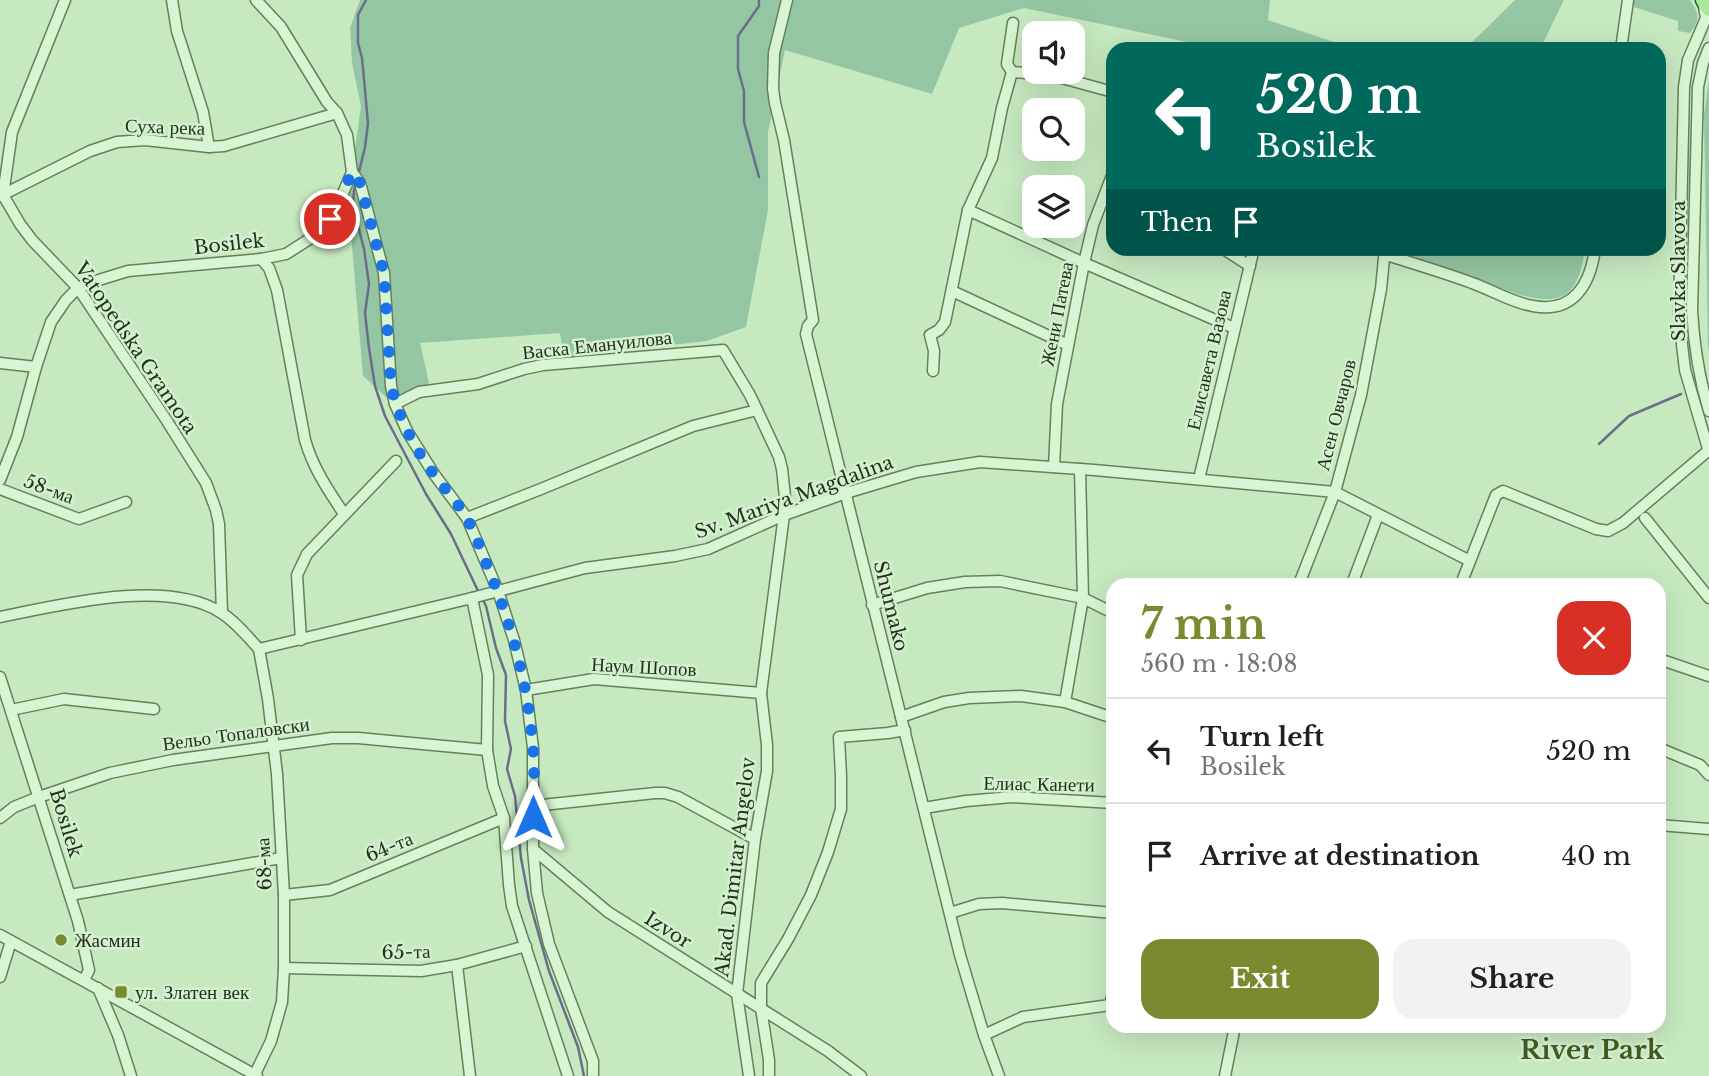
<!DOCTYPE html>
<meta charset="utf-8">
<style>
body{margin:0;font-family:"Libre Baskerville",serif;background:#f2f2f2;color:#202124;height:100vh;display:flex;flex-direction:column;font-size:26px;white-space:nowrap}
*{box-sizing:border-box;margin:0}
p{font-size:23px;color:#757577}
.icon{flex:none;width:38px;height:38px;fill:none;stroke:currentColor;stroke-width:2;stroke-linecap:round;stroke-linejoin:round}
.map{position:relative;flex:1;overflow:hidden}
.panel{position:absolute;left:1106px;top:578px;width:560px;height:455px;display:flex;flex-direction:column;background:#fff;border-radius:21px;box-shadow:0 7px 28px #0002}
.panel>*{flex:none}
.guide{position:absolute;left:1106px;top:42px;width:560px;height:214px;border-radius:21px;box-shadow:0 7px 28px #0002;background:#00695c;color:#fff;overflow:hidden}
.tools{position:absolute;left:1022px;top:21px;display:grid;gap:14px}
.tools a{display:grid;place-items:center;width:63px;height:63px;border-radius:14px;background:#fff;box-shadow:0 7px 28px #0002;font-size:35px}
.pin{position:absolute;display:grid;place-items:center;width:60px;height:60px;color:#fff;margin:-30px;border:4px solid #fff;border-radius:50%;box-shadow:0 2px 7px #0007}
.me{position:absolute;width:77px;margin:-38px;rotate:0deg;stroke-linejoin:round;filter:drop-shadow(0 0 5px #0008)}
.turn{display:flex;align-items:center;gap:24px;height:147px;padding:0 35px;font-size:32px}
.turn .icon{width:91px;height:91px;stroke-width:2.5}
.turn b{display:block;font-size:49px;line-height:60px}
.then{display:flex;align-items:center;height:66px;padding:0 35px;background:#0003;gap:14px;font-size:26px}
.round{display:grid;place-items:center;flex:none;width:74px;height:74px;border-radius:21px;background:#f2f2f2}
.headline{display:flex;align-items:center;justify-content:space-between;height:119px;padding:0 35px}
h1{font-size:42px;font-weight:800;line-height:52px;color:#7c8a2f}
.action{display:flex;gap:14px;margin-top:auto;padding:14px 35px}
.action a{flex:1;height:80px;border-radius:21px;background:#7c8a2f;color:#fff;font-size:28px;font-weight:800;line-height:80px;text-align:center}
.action a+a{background:#f2f2f2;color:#202124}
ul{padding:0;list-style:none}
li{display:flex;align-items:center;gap:21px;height:105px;padding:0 35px;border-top:2px solid #e0e0e0}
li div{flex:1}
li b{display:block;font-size:26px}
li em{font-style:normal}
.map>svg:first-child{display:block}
</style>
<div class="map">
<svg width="1709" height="1076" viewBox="0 0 1709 1076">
<rect width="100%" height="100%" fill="#c6e9c0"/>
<g fill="#95c6a3">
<path d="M360,0H1270L1268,20L1355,49H1205L1192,43L1024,8L959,28L932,94L785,50L768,132V210L746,327L707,341L564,357L560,333L420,343L429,383L396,406L363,376L348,199L361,106L352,63L350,28Z"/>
<path d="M1515,0H1564L1540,49H1465Z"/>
<path d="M1634,0H1690C1699,14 1701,19 1690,33L1678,31V21L1634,7Z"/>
<path d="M1709,81V352L1708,346L1704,114Z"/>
<path d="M1389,249V248L1585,249C1579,293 1565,307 1520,295Z"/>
</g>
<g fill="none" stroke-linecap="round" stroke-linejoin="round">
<g stroke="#6b6d89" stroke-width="2.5">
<path d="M759,0V6L738,36V69L744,91V122L759,177"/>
<path d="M358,176L365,147L368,123L362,58L358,43V15L366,0"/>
<path d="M356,183L354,190L353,206L364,249L369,284L365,313L369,348L375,386L385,416L426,494L451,534L479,593"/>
<path d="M1599,444L1629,416L1681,394"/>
<path d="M482,598L486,606L496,648L506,675L505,721L511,749L507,769L515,796L521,858L529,900L549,971L578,1047L584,1076"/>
</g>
<g stroke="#66815a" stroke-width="13">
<g id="minor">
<path d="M65,0L12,132L3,195L20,224L32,240L78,288L167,421L206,483L216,510L219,524L222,613"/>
<path d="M172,0L177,31L203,112L209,147"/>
<path d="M787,0L774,53L773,89L775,103L784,140L813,320L808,326L806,334L960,955L984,1035L999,1076"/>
<path d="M1703,1L1706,18L1688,60L1684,87L1679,312L1681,336L1685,370L1709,452"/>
<path d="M1709,48L1703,63L1698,87L1692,311C1694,345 1699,378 1709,411"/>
<path d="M1621,49L1628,0"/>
<path d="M1012,72L1051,75L1113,92"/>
<path d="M352,172L360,183L384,273L391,386L395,404L407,431L434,474L467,518L498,591L514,640L526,690L533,748V849L537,893L549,944L593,1061V1076"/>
<path d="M0,196L90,151L117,142L145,140L209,147L224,146L337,113"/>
<path d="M968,210L1084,263L1234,328"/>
<path d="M1222,248L1250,266"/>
<path d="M1384,254C1414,264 1443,272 1472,283C1492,290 1513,303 1533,306C1574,314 1591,283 1595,248"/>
<path d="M261,259L269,268L277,290L305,440C313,468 328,490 344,514"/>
<path d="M952,291L1068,345"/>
<path d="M0,363L36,367"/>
<path d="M933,371L934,351L930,335L939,330L945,322L968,210L992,158L1002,108L1012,72L1007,64L1013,23"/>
<path d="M395,404L419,392L478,384L524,369L543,365L723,350L750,395L779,457L782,469L785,497L784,515L761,693L767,745V771L755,839L737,994L749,1076"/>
<path d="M1054,467L1057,404L1084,263L1093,225L1113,173"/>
<path d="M1199,479L1254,248"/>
<path d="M0,480L17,437L36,367L51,322L66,300L78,288L89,283L128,271L261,259L286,254L322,231L337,207L352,172L347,135L337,113L327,102L281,27L256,0"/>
<path d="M0,489L79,519L126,502"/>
<path d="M467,518L541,489L693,426L757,410"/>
<path d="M1645,518L1709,598"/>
<path d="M1299,584L1335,492L1361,395L1381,289L1385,248"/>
<path d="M1352,584L1378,515"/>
<path d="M1461,584L1496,495L1503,491L1596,529L1608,531L1623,523L1709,450"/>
<path d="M472,598L488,675L487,750L493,786L504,818L509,885L512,906L568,1076"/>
<path d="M872,605L927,588L965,582L1000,581L1083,598L1113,613"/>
<path d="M0,617C60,605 166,578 220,612C235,621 247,636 259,649L472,598L585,568L675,556L708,549L784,515L846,493L916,472L980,462L1094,470L1335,492L1470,561"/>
<path d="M301,640L297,575L307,554L396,461"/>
<path d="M1659,659L1709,676"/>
<path d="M0,677L78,921L89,970L84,980"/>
<path d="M526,690L594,679L761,693"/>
<path d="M1065,702L1083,598L1080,469"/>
<path d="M11,710L64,699L154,709"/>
<path d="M901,717L944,702L969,698L1021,696L1065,702L1113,718"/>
<path d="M1659,748L1700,765L1709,775"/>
<path d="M533,806L655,793H665L678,797L755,839"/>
<path d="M924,808L966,801L1012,797L1113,803"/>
<path d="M0,818L14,807L39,797L110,773L173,760L332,738H358L487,750"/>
<path d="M1659,825L1709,829"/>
<path d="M533,849L608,912L828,1051L861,1076"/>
<path d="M70,895L281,858"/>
<path d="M284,895L330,890L504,818"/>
<path d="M950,913L979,904L1002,903L1113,913"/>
<path d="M0,935L257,1076"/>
<path d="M457,965L470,1076"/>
<path d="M284,968L421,971L457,965L526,946"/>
<path d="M0,977L11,941"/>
<path d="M98,988L118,1035L131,1076"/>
<path d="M984,1035L1023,1017L1110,1005L1113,992"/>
<path d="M255,1074L271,1041L282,1002L284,968V895L277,774L268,699L259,649"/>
<path d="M769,1076V1060L761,1008V983L788,939L811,895L828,852L841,809V776L839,737L888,733L905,730"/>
<path d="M1225,1076L1235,1026"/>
</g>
</g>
<g stroke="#3a4f2e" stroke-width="17">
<path id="major" d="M1703,0L1709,9"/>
</g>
<use href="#minor" stroke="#d7f5d2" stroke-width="10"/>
<use href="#major" stroke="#a6ea9a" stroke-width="14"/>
</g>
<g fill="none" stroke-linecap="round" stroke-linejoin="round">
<path stroke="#1a73e8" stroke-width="12" stroke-dasharray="0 21.6" d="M330,219L337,207L352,172L360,183L384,273L391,386C399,419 415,449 435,476C445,490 459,503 467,519C475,532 480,548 486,563C511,622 528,684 533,748C535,771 534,794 533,817"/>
</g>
<g fill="#7c8a2f" stroke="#d3f1cf" stroke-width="2.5">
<circle cx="61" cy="940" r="7"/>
<rect x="114" y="985" width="14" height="14" rx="3.5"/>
</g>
<g text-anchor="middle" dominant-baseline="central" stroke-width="5" stroke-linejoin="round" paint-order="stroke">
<g font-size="19" fill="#24321d" stroke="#d3f1cf">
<text transform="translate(165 127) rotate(2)">Суха река</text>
<text transform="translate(229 244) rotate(-6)">Bosilek</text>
<text transform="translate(1678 271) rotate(-90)">Slavka Slavova</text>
<text transform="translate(1057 314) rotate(-79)">Жени Патева</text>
<text transform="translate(597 345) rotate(-6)">Васка Емануилова</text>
<text transform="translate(136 348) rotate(56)">Vatopedska Gramota</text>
<text transform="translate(1209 360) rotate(-77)">Елисавета Вазова</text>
<text transform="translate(1336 415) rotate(-76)">Асен Овчаров</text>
<text transform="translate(49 489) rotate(20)">58-ма</text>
<text transform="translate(794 497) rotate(-20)">Sv. Mariya Magdalina</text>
<text transform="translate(891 606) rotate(76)">Shumako</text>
<text transform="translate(644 667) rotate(3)">Наум Шопов</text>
<text transform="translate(236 734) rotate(-8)">Вельо Топаловски</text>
<text transform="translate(1039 784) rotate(1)">Елиас Канети</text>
<text transform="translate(66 823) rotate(73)">Bosilek</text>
<text transform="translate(389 847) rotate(-23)">64-та</text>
<text transform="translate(264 864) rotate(-93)">68-ма</text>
<text transform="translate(735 867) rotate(-83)">Akad. Dimitar Angelov</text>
<text transform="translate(668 930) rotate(32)">Izvor</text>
<text transform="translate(406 952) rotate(-2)">65-та</text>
</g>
<g font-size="19" fill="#24321d" stroke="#d3f1cf" text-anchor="start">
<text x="75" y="940">Жасмин</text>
<text x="135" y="992">ул. Златен век</text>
</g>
<g font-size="26" font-weight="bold" fill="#455a20" stroke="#d3f1cf">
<text x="1592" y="1050">River Park</text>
</g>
</g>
</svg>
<div class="tools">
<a><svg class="icon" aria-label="sound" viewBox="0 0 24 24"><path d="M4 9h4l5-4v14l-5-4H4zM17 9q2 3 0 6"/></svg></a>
<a><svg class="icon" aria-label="search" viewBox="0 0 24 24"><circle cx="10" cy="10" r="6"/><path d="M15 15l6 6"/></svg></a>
<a><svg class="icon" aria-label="layers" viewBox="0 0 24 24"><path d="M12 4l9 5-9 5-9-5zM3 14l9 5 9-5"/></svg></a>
</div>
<div class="pin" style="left:330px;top:219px;background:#d93025"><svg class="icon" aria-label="arrive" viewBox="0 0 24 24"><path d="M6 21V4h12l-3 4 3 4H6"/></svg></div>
<svg class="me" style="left:533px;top:817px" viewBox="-20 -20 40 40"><path d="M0-17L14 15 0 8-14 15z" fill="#1a73e8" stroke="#fff" stroke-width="4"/></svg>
<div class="guide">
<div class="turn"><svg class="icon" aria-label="left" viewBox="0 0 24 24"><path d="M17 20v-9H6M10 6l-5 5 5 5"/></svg><div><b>520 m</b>Bosilek</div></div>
<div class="then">Then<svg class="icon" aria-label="arrive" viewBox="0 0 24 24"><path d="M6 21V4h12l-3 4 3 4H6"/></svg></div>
</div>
<section class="panel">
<div class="headline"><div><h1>7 min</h1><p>560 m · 18:08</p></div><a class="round" style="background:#d93025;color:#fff"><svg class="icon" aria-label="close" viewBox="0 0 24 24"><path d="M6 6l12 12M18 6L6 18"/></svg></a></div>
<ul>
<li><svg class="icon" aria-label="left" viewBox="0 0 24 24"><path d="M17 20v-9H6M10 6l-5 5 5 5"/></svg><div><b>Turn left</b><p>Bosilek</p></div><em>520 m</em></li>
<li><svg class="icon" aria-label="arrive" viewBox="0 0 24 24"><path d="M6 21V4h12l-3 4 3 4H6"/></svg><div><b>Arrive at destination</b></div><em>40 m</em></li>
</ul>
<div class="action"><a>Exit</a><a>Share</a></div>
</section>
</div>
